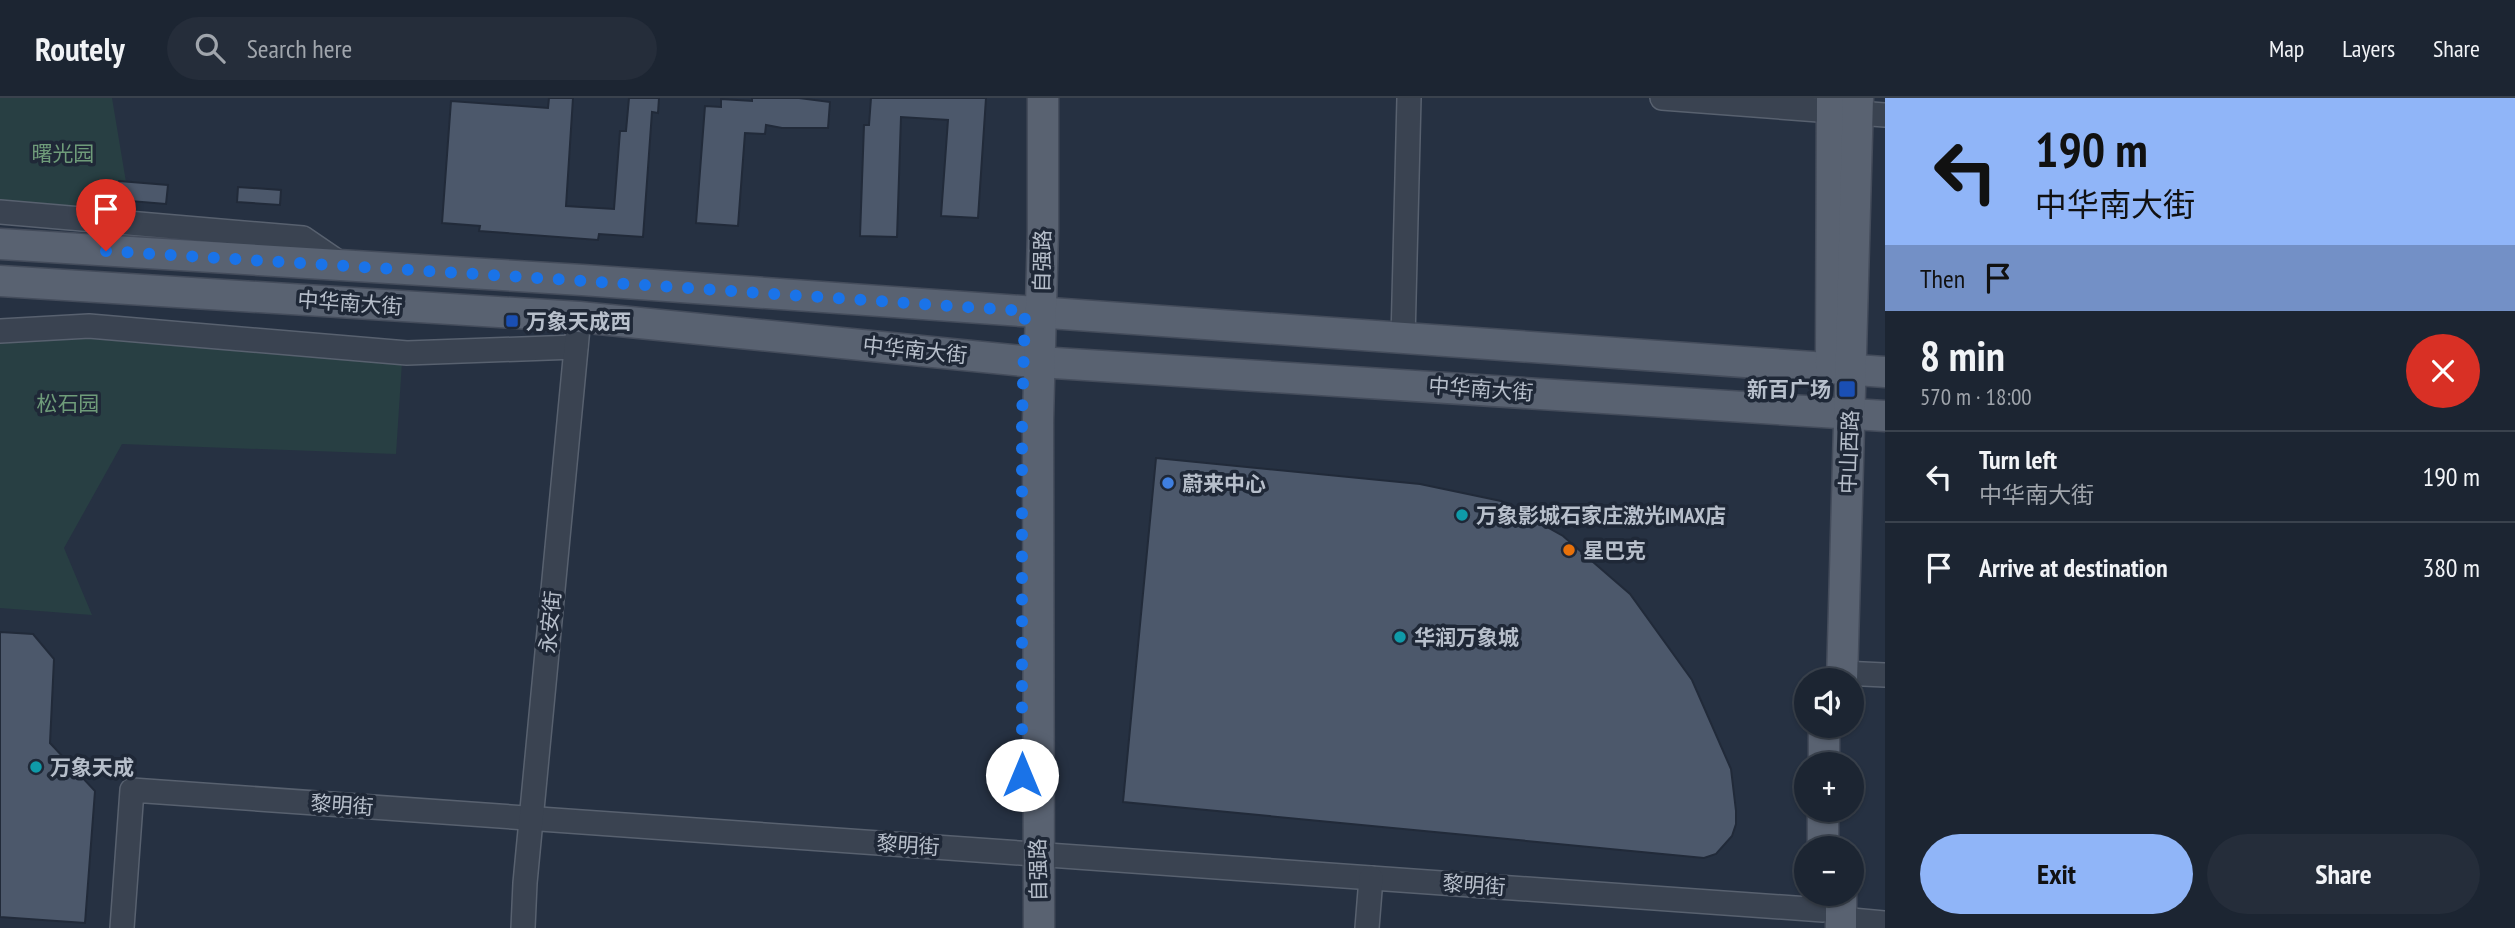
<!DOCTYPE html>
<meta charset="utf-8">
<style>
body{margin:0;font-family:"PT Sans Narrow","Noto Sans SC",sans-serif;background:#252d3a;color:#f1f3f6;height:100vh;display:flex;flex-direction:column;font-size:26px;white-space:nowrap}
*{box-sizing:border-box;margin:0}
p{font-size:23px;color:#a0a5ac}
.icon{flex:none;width:38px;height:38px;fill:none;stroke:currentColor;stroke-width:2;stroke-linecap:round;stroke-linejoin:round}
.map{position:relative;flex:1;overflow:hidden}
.side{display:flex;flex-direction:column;background:#1c2532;width:630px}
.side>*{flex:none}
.banner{background:#90b5f8;color:#111;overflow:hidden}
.controls{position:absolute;left:1794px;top:570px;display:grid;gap:14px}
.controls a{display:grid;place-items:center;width:70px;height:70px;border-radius:50%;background:#1c2532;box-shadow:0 2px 5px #0004,0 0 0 2px #3a424d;font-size:35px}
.pin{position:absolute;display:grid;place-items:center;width:60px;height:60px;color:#fff;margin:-72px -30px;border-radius:50% 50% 50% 0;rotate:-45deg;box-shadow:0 0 7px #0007}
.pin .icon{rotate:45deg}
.me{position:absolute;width:77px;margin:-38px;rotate:0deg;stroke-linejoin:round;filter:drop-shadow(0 0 5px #0008)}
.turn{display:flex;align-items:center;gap:24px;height:147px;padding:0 35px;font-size:32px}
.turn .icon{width:91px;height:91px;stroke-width:2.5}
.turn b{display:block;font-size:49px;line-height:60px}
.then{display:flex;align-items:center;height:66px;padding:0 35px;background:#0003;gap:14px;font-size:26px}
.round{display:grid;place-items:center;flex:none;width:74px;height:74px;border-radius:37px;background:#252d3a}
.headline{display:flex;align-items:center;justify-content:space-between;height:119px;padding:0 35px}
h1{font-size:42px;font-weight:700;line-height:52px}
.button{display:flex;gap:14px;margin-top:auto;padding:14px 35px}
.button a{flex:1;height:80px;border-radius:42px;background:#90b5f8;color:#111;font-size:28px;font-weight:700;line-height:80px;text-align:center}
.button a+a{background:#252d3a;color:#f1f3f6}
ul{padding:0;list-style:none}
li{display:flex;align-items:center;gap:21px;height:91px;padding:0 35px;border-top:2px solid #3a424d}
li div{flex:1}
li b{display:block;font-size:26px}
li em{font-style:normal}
header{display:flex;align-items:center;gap:42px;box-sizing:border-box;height:98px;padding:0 35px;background:#1c2532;border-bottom:2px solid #3a424d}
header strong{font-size:33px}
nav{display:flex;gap:38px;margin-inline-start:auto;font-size:24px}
.search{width:490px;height:63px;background:#252d3a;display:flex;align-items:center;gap:18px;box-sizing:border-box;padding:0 24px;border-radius:38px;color:#a0a5ac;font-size:26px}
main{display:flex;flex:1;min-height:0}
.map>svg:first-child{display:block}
</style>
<header>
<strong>Routely</strong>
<div class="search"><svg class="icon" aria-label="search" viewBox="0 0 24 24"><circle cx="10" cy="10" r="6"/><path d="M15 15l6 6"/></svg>Search here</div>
<nav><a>Map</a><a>Layers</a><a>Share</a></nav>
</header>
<main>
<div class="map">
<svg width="1885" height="830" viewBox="0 0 1885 830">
<rect width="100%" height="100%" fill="#263142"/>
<g fill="#283f43">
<path d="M0,0H112L131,114L0,106Z"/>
<path d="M92,233L402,264L396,356L122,346L64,450L92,517L0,510V243Z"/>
</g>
<g fill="#4c586b" stroke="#212a39" stroke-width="2">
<path d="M549,0H573L566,108L614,111L620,33H626L629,0H659L658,15L652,14L643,139L599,136L598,142L479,133L480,128L442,125L451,3L548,10Z"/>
<path d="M752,0H799L830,4L828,30H782L766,27L765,36L745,35L738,128L696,125L705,8L721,9V1L752,3Z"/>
<path d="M871,0H986L978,120L941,118L948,22L901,19L897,139L860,138L864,27H869Z"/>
<path d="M119,83L168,87L166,106L118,102Z"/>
<path d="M238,89L281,92L280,107L237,104Z"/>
<path d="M1156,360L1420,386L1501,403L1563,438L1630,496L1692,582L1731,671L1736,713V726L1732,738L1716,756L1704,760L1123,704Z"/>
<path d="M0,534L33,536L54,561L50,645L95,693L85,825L0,819Z"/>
</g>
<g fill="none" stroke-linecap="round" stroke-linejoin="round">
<g stroke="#58616f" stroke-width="26">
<g id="minor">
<path d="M1662,0L1832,13"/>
<path d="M1858,15L1885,17"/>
<path d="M0,114L303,140L344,168"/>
<path d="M0,233L89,228L407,255L576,249"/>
<path d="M1403,241L1409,0"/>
<path d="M1842,575L1885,577"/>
<path d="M1841,821L1885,825"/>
<path d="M122,830L132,692L1823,812"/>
<path d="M523,830L525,785L579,219"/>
<path d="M1367,830L1371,780"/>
</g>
</g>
<g stroke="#444c5b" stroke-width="33">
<g id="major">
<path d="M0,146L582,182L1885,274"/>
<path d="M0,183L579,219L1023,263L1885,318"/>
<path d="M1831,266L1832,0"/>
<path d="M1842,583L1858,0"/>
<path d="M1824,667V628"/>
<path d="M1823,751V712"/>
<path d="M1039,830L1038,322L1043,133V0"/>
<path d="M1841,830V796"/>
</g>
</g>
<use href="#minor" stroke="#3a4351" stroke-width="23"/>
<use href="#major" stroke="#596271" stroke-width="30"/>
</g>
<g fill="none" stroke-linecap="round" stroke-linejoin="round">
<path stroke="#1a73e8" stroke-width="12" stroke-dasharray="0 21.6" d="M106,153L555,181L1025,213L1022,322V677"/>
</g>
<g fill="#1a4fb4" stroke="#1f2837" stroke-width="2.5">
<rect x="505" y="216" width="14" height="14" rx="3.5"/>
<rect x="1838" y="282" width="18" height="18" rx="3.5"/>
</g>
<circle fill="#3f7fe0" stroke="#1f2837" stroke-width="2.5" cx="1168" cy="385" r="7"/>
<g fill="#0f9aa8" stroke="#1f2837" stroke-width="2.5">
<circle cx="1462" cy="417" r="7"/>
<circle cx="1400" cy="539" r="7"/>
<circle cx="36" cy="669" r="7"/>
</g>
<circle fill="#e8710a" stroke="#1f2837" stroke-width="2.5" cx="1569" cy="452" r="7"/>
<g text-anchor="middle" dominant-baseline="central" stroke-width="7" stroke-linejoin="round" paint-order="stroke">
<g font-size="21" fill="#6f9c7a" stroke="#1f2837">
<text x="63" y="55">曙光园</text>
<text x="68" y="305">松石园</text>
</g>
<g font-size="21" fill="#b7bfcb" stroke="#1f2837">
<text transform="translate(1042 163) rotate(-89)">自强路</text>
<text transform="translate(350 205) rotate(4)">中华南大街</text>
<text transform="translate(915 252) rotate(6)">中华南大街</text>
<text transform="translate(1481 291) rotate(4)">中华南大街</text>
<text transform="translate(1849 354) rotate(-88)">中山西路</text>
<text transform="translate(550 524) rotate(-85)">永安街</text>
<text transform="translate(342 707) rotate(4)">黎明街</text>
<text transform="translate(908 747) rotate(4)">黎明街</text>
<text transform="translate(1038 772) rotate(-91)">自强路</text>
<text transform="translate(1474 787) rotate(4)">黎明街</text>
</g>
<g font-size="21" font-weight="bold" fill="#b7bfcb" stroke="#1f2837" text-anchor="start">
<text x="526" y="223">万象天成西</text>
<text x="1831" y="291" text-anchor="end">新百广场</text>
<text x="1182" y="385">蔚来中心</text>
<text x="1476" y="417">万象影城石家庄激光IMAX店</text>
<text x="1583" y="452">星巴克</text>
<text x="1414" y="539">华润万象城</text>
<text x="50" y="669">万象天成</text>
</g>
</g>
</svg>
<div class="controls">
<a><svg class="icon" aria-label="sound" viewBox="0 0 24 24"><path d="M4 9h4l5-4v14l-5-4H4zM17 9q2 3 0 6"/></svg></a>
<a>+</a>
<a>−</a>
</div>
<div class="pin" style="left:106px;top:153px;background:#d93025"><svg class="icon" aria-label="arrive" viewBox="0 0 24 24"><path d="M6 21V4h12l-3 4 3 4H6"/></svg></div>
<svg class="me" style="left:1022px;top:677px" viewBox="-20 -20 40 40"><circle r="19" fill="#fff"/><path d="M0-13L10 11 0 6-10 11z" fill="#1a73e8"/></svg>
</div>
<section class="side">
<div class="banner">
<div class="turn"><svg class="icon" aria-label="left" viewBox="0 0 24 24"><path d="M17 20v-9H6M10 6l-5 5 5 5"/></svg><div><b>190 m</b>中华南大街</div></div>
<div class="then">Then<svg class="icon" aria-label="arrive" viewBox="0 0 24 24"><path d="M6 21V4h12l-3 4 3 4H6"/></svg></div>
</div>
<div class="headline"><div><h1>8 min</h1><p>570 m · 18:00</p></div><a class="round" style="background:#d93025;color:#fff"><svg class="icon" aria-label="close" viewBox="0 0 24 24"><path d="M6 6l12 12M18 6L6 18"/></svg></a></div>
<ul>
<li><svg class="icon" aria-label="left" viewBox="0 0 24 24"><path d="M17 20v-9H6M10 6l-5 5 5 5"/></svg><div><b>Turn left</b><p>中华南大街</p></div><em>190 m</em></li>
<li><svg class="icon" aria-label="arrive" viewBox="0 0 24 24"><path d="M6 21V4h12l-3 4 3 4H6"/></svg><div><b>Arrive at destination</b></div><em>380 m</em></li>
</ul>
<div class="button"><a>Exit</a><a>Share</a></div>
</section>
</main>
